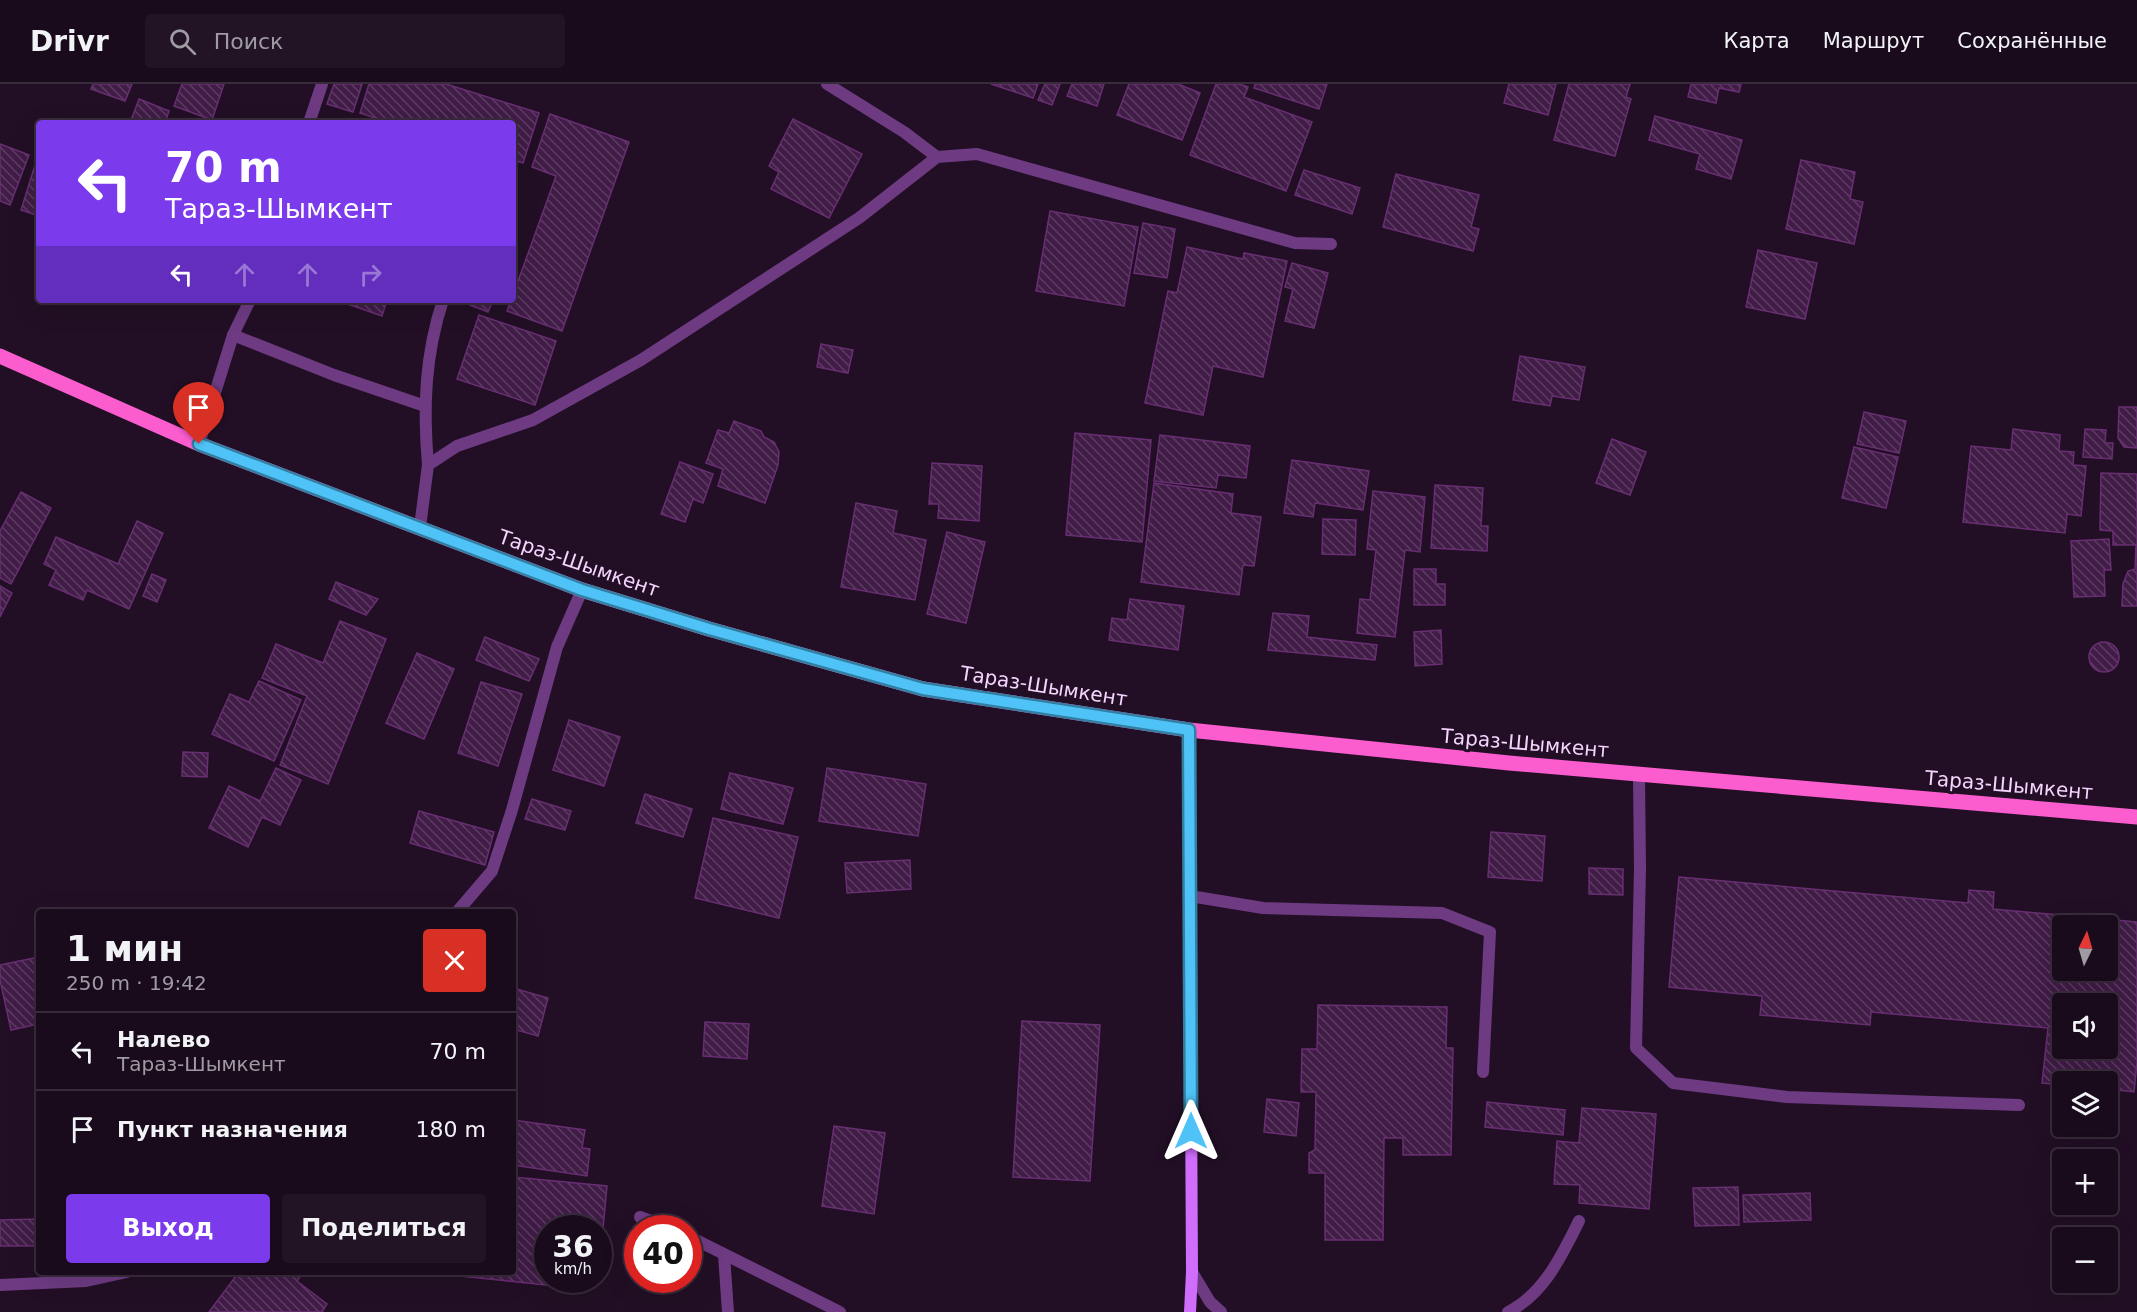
<!DOCTYPE html>
<html lang="ru">
<meta charset="utf-8">
<style>
body{margin:0;font-family:"DejaVu Sans",sans-serif;background:#231425;color:#f1f3f6;height:100vh;display:flex;flex-direction:column;font-size:22px;white-space:nowrap}
*{box-sizing:border-box;margin:0}
p{font-size:20px;color:#9f9ba3}
.icon{flex:none;width:33px;height:33px;fill:none;stroke:currentColor;stroke-width:2;stroke-linecap:round;stroke-linejoin:round}
.map{position:relative;flex:1;overflow:hidden}
.drawer{position:absolute;left:36px;top:825px;width:480px;height:366px;display:flex;flex-direction:column;background:#1a0b1c;border-radius:6px;box-shadow:0 6px 24px #0002,0 0 0 2px #382b3b}
.drawer>*{flex:none}
.hud{position:absolute;left:36px;top:36px;width:480px;height:183px;border-radius:6px;box-shadow:0 6px 24px #0002,0 0 0 2px #382b3b;background:#7c3aed;color:#fff;overflow:hidden}
.needle{width:39px;rotate:5deg}
.fabs{position:absolute;left:2052px;top:831px;display:grid;gap:12px}
.fabs a{display:grid;place-items:center;width:66px;height:66px;border-radius:6px;background:#1a0b1c;box-shadow:0 6px 24px #0002,0 0 0 2px #382b3b;font-size:30px}
.speed{position:absolute;left:534px;top:1131px;display:flex;gap:12px;font-size:30px;font-weight:700;text-align:center}
.speed>*{display:grid;place-content:center;width:78px;height:78px;border-radius:50%;background:#1a0b1c;box-shadow:0 6px 24px #0002,0 0 0 2px #382b3b;line-height:1}
.speed small{font-size:15px;font-weight:400}
.speed .limit{border:9px solid #d22;background:#fff;color:#111}
.pin{position:absolute;display:grid;place-items:center;width:51px;height:51px;color:#fff;margin:-62px -26px;border-radius:50% 50% 50% 0;rotate:-45deg;box-shadow:0 0 6px #0007}
.pin .icon{rotate:45deg}
.me{position:absolute;width:66px;margin:-33px;rotate:0deg;stroke-linejoin:round;filter:drop-shadow(0 0 4px #0008)}
.turn{display:flex;align-items:center;gap:21px;height:126px;padding:0 30px;font-size:27px}
.turn .icon{width:78px;height:78px;stroke-width:2.5}
.turn b{display:block;font-size:42px;line-height:51px}
.lanes{display:flex;align-items:center;height:57px;padding:0 30px;background:#0003;justify-content:center;gap:30px;direction:ltr}
.lanes .off{opacity:.35}
.round{display:grid;place-items:center;flex:none;width:63px;height:63px;border-radius:6px;background:#231425}
.headline{display:flex;align-items:center;justify-content:space-between;height:102px;padding:0 30px}
h1{font-size:36px;font-weight:700;line-height:45px}
.cta{display:flex;gap:12px;margin-top:auto;padding:12px 30px}
.cta a{flex:1;height:69px;border-radius:6px;background:#7c3aed;color:#fff;font-size:24px;font-weight:700;line-height:69px;text-align:center}
.cta a+a{background:#231425;color:#f1f3f6}
ul{padding:0;list-style:none}
li{display:flex;align-items:center;gap:18px;height:78px;padding:0 30px;border-top:2px solid #382b3b}
li div{flex:1}
li b{display:block;font-size:22px}
li em{font-style:normal}
header{display:flex;align-items:center;gap:36px;box-sizing:border-box;height:84px;padding:0 30px;background:#1a0b1c;border-bottom:2px solid #382b3b}
header strong{font-size:28px}
nav{display:flex;gap:33px;margin-inline-start:auto;font-size:21px}
.search{width:420px;height:54px;background:#231425;display:flex;align-items:center;gap:15px;box-sizing:border-box;padding:0 21px;border-radius:6px;color:#9f9ba3;font-size:22px}
.map>svg:first-child{display:block}
</style>
<header>
<strong>Drivr</strong>
<div class="search"><svg class="icon" aria-label="search" viewBox="0 0 24 24"><circle cx="10" cy="10" r="6"/><path d="M15 15l6 6"/></svg>Поиск</div>
<nav><a>Карта</a><a>Маршрут</a><a>Сохранённые</a></nav>
</header>
<div class="map">
<svg width="2137" height="1228" viewBox="0 0 2137 1228">
<defs>
<pattern id="building-back-hatch" width="6" height="6" patternUnits="userSpaceOnUse" patternTransform="scale(1.5)"><rect width="6" height="6" fill="#401c46"/><path d="M-1 5l2 2M0 0l6 6M5-1l2 2" fill="none" stroke="#5c3c62"/></pattern>
</defs>
<rect width="100%" height="100%" fill="#220f25"/>
<g fill="url(#building-back-hatch)" stroke="#682e72" stroke-width="1.5" fill-rule="evenodd">
<path d="M93,0H132L125,17L91,5Z"/>
<path d="M182,0H224L212,36L174,22Z"/>
<path d="M334,0H362L353,28L327,20Z"/>
<path d="M369,0H446L539,29L523,79L513,76V39H391L360,29Z"/>
<path d="M991,0H1038L1033,14Z"/>
<path d="M1045,0H1060L1052,21L1038,16Z"/>
<path d="M1072,0H1104L1097,22L1067,12Z"/>
<path d="M1129,0H1178L1200,9L1182,56L1117,31Z"/>
<path d="M1216,0H1239L1248,3L1244,13L1312,38L1286,107L1190,71Z"/>
<path d="M1255,0H1327L1319,25L1254,4Z"/>
<path d="M1509,0H1556L1548,31L1504,19Z"/>
<path d="M1569,0H1630L1626,13L1631,15L1615,72L1554,56Z"/>
<path d="M1691,0H1741L1739,8L1719,4L1716,19L1688,13Z"/>
<path d="M139,15L169,27L165,39H130Z"/>
<path d="M550,30L629,58L562,247L507,227L511,216H513V211L556,92L532,83Z"/>
<path d="M1655,32L1742,56L1731,95L1696,85L1700,70L1649,56Z"/>
<path d="M793,35L862,70L829,134L771,105L779,88L769,82Z"/>
<path d="M0,60L29,71L10,121L0,117Z"/>
<path d="M1801,76L1855,88L1850,115L1863,118L1854,160L1786,145Z"/>
<path d="M36,78H39V132L21,126Z"/>
<path d="M1304,86L1360,104L1352,130L1295,111Z"/>
<path d="M1396,90L1479,111L1471,143L1479,145L1473,167L1383,143Z"/>
<path d="M1050,127L1138,143L1124,222L1036,207Z"/>
<path d="M1143,139L1175,145L1167,194L1134,189Z"/>
<path d="M1187,163L1243,175L1244,169L1287,177L1263,293L1213,282L1203,331L1145,319L1168,207L1177,209Z"/>
<path d="M1758,166L1817,179L1805,235L1746,223Z"/>
<path d="M1292,179L1328,189L1314,244L1285,237L1293,205L1285,203Z"/>
<path d="M336,216H387L382,232Z"/>
<path d="M471,216H493L488,228L470,221Z"/>
<path d="M479,231L556,257L535,321L457,295Z"/>
<path d="M821,260L853,266L848,289L817,283Z"/>
<path d="M1520,272L1585,283L1579,316L1552,312L1550,322L1513,316Z"/>
<path d="M2119,323H2137V364L2124,363L2118,354Z"/>
<path d="M1864,328L1906,337L1899,369L1857,360Z"/>
<path d="M734,337L761,347L764,353L774,358L779,368L778,381L765,419L718,402L723,385L706,379L718,346L729,349Z"/>
<path d="M2013,345L2060,351L2059,367L2074,368L2073,381L2086,382L2081,432L2067,430L2065,449L1963,438L1971,362L2011,366Z"/>
<path d="M2085,345L2106,346L2105,359H2113L2112,375L2083,373Z"/>
<path d="M1075,349L1151,356L1142,458L1066,451Z"/>
<path d="M1160,351L1250,362L1246,394L1218,391L1216,404L1154,397Z"/>
<path d="M1612,355L1646,368L1630,411L1596,399Z"/>
<path d="M1854,363L1898,373L1886,424L1842,414Z"/>
<path d="M1292,376L1369,387L1363,426L1315,419L1313,433L1284,429Z"/>
<path d="M680,378L713,390L703,419L693,415L685,438L661,430Z"/>
<path d="M932,379L982,382L979,437L938,434L939,420H929Z"/>
<path d="M2101,389L2137,390V522H2122L2123,500L2128,487L2135,485L2136,461H2113V447L2100,446Z"/>
<path d="M1154,399L1233,410L1231,429L1261,433L1254,482L1243,481L1239,511L1141,498Z"/>
<path d="M1435,401L1483,404L1481,442H1488L1487,467L1431,464Z"/>
<path d="M1373,407L1425,413L1420,468L1405,466L1395,553L1357,549L1360,515L1370,516L1376,466L1367,465Z"/>
<path d="M21,408L51,424L11,500L0,494V447Z"/>
<path d="M856,419L897,427L893,449L926,456L915,516L841,503Z"/>
<path d="M1323,435L1356,436L1355,471L1322,470Z"/>
<path d="M137,437L163,449L129,525L87,506L83,516L49,501L56,486L44,480L56,453L118,480Z"/>
<path d="M947,448L985,458L966,539L927,530Z"/>
<path d="M2109,455L2111,486H2104L2105,512L2074,513L2071,457Z"/>
<path d="M1414,485H1436V500H1445V521H1414Z"/>
<path d="M152,490L166,496L157,518L143,512Z"/>
<path d="M336,498L378,515L366,531L329,515Z"/>
<path d="M0,502L12,509L0,533Z"/>
<path d="M1130,515L1184,522L1178,566L1109,556L1112,534L1127,536Z"/>
<path d="M1273,529L1309,532L1307,553L1377,561L1375,576L1268,566Z"/>
<path d="M340,537L386,555L328,700L280,681L307,612L262,594L276,560L323,579Z"/>
<path d="M1441,546L1442,580L1415,582L1414,548Z"/>
<path d="M485,553L539,575L529,597L476,576Z"/>
<circle cx="2104" cy="573" r="15"/>
<path d="M417,569L454,585L424,655L386,639Z"/>
<path d="M259,597L301,616L274,677L212,650L230,610L249,618Z"/>
<path d="M481,598L522,610L498,682L458,669Z"/>
<path d="M569,636L620,653L604,702L553,686Z"/>
<path d="M183,668L208,669L207,693L182,692Z"/>
<path d="M276,684L301,696L280,741L262,733L248,763L209,744L229,702L260,717Z"/>
<path d="M827,684L926,700L918,752L819,737Z"/>
<path d="M730,689L793,704L783,740L721,725Z"/>
<path d="M645,710L692,725L683,753L636,739Z"/>
<path d="M532,715L571,727L565,746L525,735Z"/>
<path d="M419,727L494,748L485,781L410,759Z"/>
<path d="M713,734L798,753L779,834L695,814Z"/>
<path d="M1491,748L1545,752L1542,797L1488,793Z"/>
<path d="M910,776L911,805L847,809L845,779Z"/>
<path d="M1589,784L1623,785V811L1589,810Z"/>
<path d="M1679,793L1968,819L1969,806L1994,808L1993,825L2137,838V978L2134,1008L2108,1005V998H2062V1001L2042,999L2048,944L1871,928L1870,941L1760,931L1762,912L1669,903ZM2062,842H2108V886H2062ZM2062,920H2108V964H2062Z"/>
<path d="M39,873V940L11,946L0,896V881Z"/>
<path d="M513,904L548,914L538,952L513,945Z"/>
<path d="M1318,921L1447,923L1446,964H1453L1451,1071H1403V1054H1384L1383,1156H1325V1089H1309V1069L1315,1066L1316,1008H1301L1302,965H1317Z"/>
<path d="M1022,937L1100,941L1090,1097L1013,1093Z"/>
<path d="M705,938L749,940L747,975L703,972Z"/>
<path d="M1267,1015L1299,1019L1296,1052L1264,1048Z"/>
<path d="M1487,1018L1565,1026L1563,1051L1485,1043Z"/>
<path d="M1582,1024L1656,1030L1649,1125L1579,1119L1580,1101L1554,1100L1557,1057L1579,1059Z"/>
<path d="M513,1036L585,1046L582,1064L590,1065L587,1092L513,1081Z"/>
<path d="M834,1042L885,1049L874,1130L822,1122Z"/>
<path d="M513,1093L607,1102L601,1166L598,1165V1144H548V1196H584L583,1205L431,1189L513,1188Z"/>
<path d="M1738,1103L1739,1141L1695,1142L1693,1104Z"/>
<path d="M1810,1109L1811,1136L1744,1138L1743,1111Z"/>
<path d="M39,1135V1162H0V1136Z"/>
<path d="M239,1188H303L297,1197L327,1220L322,1228H209Z"/>
</g>
<g fill="none" stroke-linecap="round" stroke-linejoin="round">
<g stroke="#6e3b83" stroke-width="12">
<path d="M827,0L904,48L937,73"/>
<path d="M309,39L322,0"/>
<path d="M199,360L233,251L250,216"/>
<path d="M428,381C423,323 425,271 443,216"/>
</g>
<g stroke="#6e3b83" stroke-width="12">
<path d="M233,251L334,291L425,322"/>
<path d="M420,443L428,381L457,362L533,336L641,276L859,134L937,73L977,70L1295,159L1331,160"/>
<path d="M1639,691L1640,784L1636,964L1673,999L1787,1013L2019,1021"/>
<path d="M1190,812L1263,824L1442,829L1490,848L1483,988"/>
<path d="M457,828L492,787L512,726L557,563L582,506"/>
<path d="M640,1133L670,1144"/>
<path d="M688,1152L840,1228"/>
<path d="M724,1171L728,1228"/>
<path d="M1192,1188L1210,1218L1221,1228"/>
<path d="M0,1201L86,1197L127,1188"/>
<path d="M1508,1228C1544,1210 1562,1171 1579,1137"/>
</g>
<path stroke="#d06dfd" stroke-width="12" d="M1189,646L1192,1188L1190,1228"/>
<path stroke="#fc5dce" stroke-width="15" d="M0,272L199,360L582,506L709,545L923,605L1189,646L1509,679L2137,733"/>
</g>
<g fill="none" stroke-linecap="round" stroke-linejoin="round">
<g stroke="#337fa1" stroke-width="15">
<path id="route" d="M199,360L582,506L709,545L923,605L1189,646L1191,1047"/>
</g>
<use href="#route" stroke="#4fc3f7" stroke-width="10"/>
</g>
<g text-anchor="middle" dominant-baseline="central" stroke-width="6" stroke-linejoin="round" paint-order="stroke">
<g font-size="20" fill="#f5d4fe" stroke="#220f25">
<text transform="translate(579 479) rotate(19)">Тараз-Шымкент</text>
<text transform="translate(1044 602) rotate(9)">Тараз-Шымкент</text>
<text transform="translate(1525 659) rotate(5)">Тараз-Шымкент</text>
<text transform="translate(2009 701) rotate(5)">Тараз-Шымкент</text>
</g>
</g>
</svg>
<div class="fabs">
<a><svg class="needle" viewBox="-14 -14 28 28"><path d="M0-13l5 13h-10z" fill="#e53935"/><path d="M0 13l5-13h-10z" fill="#9f9ba3"/></svg></a>
<a><svg class="icon" aria-label="sound" viewBox="0 0 24 24"><path d="M4 9h4l5-4v14l-5-4H4zM17 9q2 3 0 6"/></svg></a>
<a><svg class="icon" aria-label="layers" viewBox="0 0 24 24"><path d="M12 4l9 5-9 5-9-5zM3 14l9 5 9-5"/></svg></a>
<a>+</a>
<a>−</a>
</div>
<div class="speed"><div>36<small>km/h</small></div><div class="limit">40</div></div>
<div class="pin" style="left:199px;top:360px;background:#d93025"><svg class="icon" aria-label="arrive" viewBox="0 0 24 24"><path d="M6 21V4h12l-3 4 3 4H6"/></svg></div>
<svg class="me" style="left:1191px;top:1047px" viewBox="-20 -20 40 40"><path d="M0-17L14 15 0 8-14 15z" fill="#4fc3f7" stroke="#fff" stroke-width="4"/></svg>
<div class="hud">
<div class="turn"><svg class="icon" aria-label="left" viewBox="0 0 24 24"><path d="M17 20v-9H6M10 6l-5 5 5 5"/></svg><div><b>70 m</b>Тараз-Шымкент</div></div>
<div class="lanes"><svg class="icon" aria-label="left" viewBox="0 0 24 24"><path d="M17 20v-9H6M10 6l-5 5 5 5"/></svg><svg class="icon off" aria-label="ahead" viewBox="0 0 24 24"><path d="M12 20V5M6 11l6-6 6 6"/></svg><svg class="icon off" aria-label="ahead" viewBox="0 0 24 24"><path d="M12 20V5M6 11l6-6 6 6"/></svg><svg class="icon off" aria-label="right" viewBox="0 0 24 24"><path d="M7 20v-9h11M14 6l5 5-5 5"/></svg></div>
</div>
<section class="drawer">
<div class="headline"><div><h1>1 мин</h1><p>250 m · 19:42</p></div><a class="round" style="background:#d93025;color:#fff"><svg class="icon" aria-label="close" viewBox="0 0 24 24"><path d="M6 6l12 12M18 6L6 18"/></svg></a></div>
<ul>
<li><svg class="icon" aria-label="left" viewBox="0 0 24 24"><path d="M17 20v-9H6M10 6l-5 5 5 5"/></svg><div><b>Налево</b><p>Тараз-Шымкент</p></div><em>70 m</em></li>
<li><svg class="icon" aria-label="arrive" viewBox="0 0 24 24"><path d="M6 21V4h12l-3 4 3 4H6"/></svg><div><b>Пункт назначения</b></div><em>180 m</em></li>
</ul>
<div class="cta"><a>Выход</a><a>Поделиться</a></div>
</section>
</div>
